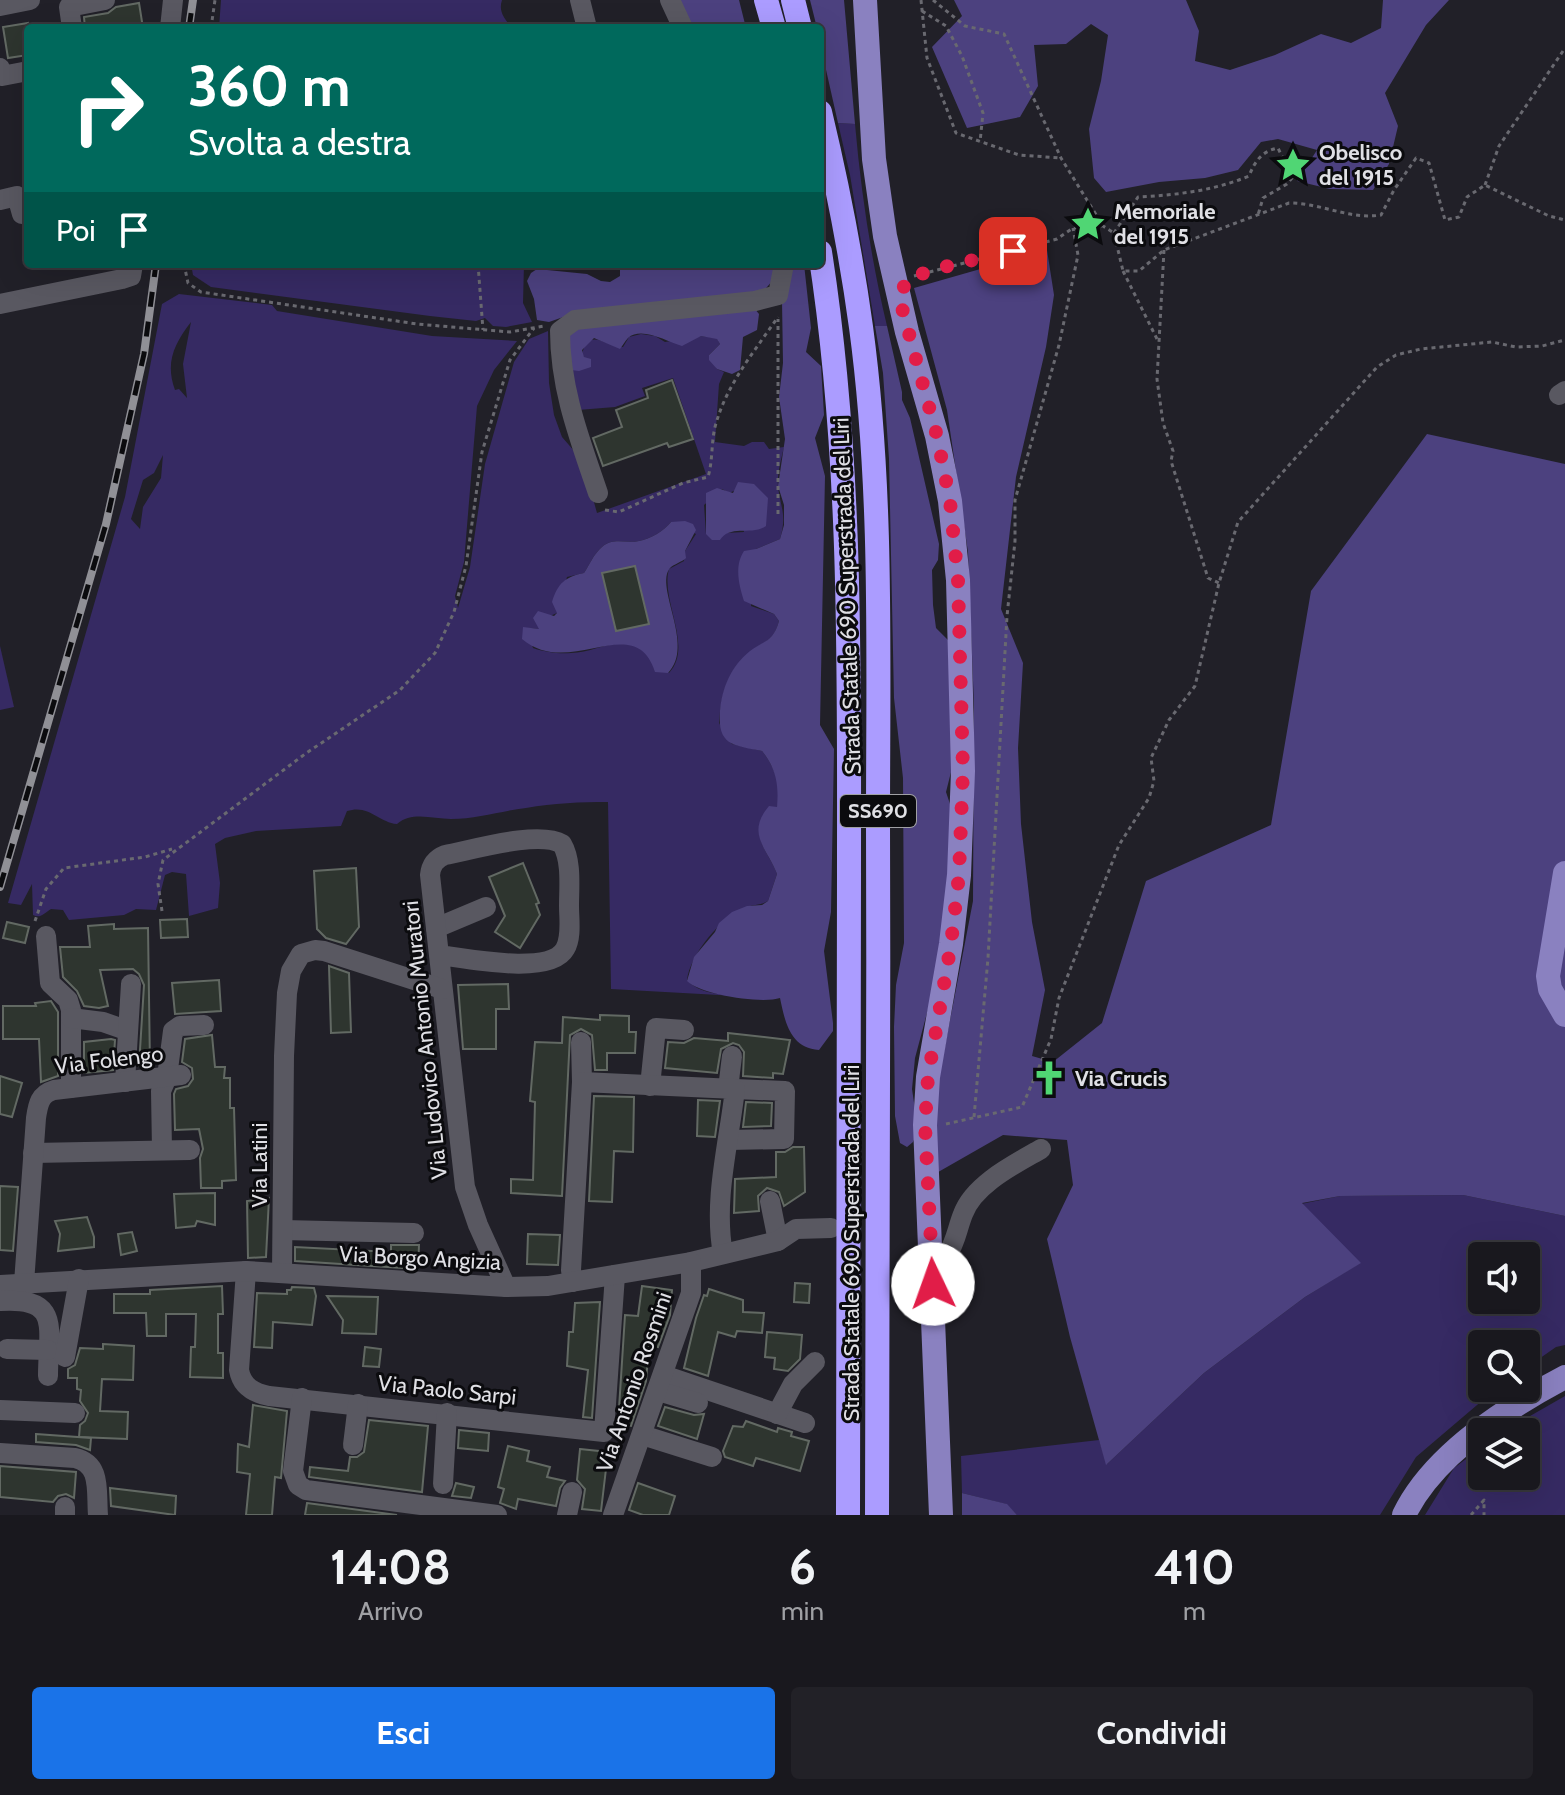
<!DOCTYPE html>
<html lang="it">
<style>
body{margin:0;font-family:Cabin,sans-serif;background:#222127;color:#f1f3f6;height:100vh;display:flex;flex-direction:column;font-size:30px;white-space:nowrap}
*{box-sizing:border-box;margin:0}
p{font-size:26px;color:#9fa0a4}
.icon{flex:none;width:44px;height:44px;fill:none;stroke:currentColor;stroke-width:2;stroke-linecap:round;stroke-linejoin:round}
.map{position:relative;height:1515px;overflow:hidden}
.sheet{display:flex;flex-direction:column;background:#19181e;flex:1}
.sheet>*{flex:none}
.top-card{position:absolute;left:24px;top:24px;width:800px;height:244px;border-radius:8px;box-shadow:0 8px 32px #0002,0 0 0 2px #37373c;background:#00695c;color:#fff;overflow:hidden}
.buttons{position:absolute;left:1468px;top:1242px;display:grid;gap:16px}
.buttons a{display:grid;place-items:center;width:72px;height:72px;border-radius:8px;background:#19181e;box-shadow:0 8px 32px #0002,0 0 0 2px #37373c;font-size:40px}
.pin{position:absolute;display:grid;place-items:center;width:68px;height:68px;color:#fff;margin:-34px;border-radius:16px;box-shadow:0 4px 12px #0006}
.me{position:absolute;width:88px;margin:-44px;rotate:357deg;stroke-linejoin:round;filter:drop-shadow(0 0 6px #0008)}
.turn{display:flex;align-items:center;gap:28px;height:168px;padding:0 32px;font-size:36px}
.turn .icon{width:104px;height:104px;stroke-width:2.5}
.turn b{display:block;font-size:56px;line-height:68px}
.then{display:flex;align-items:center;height:76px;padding:0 32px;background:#0003;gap:16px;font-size:30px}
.eta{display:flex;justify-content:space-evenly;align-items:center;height:136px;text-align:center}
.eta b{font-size:48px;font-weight:700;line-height:56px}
.button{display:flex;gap:16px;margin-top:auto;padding:16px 32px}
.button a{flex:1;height:92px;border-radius:8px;background:#1a73e8;color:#fff;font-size:32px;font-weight:700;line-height:92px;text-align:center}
.button a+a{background:#222127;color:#f1f3f6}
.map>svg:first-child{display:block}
</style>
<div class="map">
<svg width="1565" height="1515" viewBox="0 0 1565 1515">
<rect width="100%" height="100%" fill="#212028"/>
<g fill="#362a63" fill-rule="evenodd">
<path d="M221,0H502C498,12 505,19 512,28H219Z"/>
<path d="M838,123L855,124C861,192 871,259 887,326H875L850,175Z"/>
<path d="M191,264H524L523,303L532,322L506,327L493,326L485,318L476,321L430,316L211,287L193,275Z"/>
<path d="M179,294L272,305L277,311L432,336L517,341L494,370L477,406L464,562L455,596L458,608L470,567L485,464L514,362L529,339L548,331L549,383L554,415L562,437L575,452L585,470L597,513L706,474L673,378L642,388L645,396L615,407L578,410L566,368L584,357L582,354C589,326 606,347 623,347L629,337L641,334L655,336L665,342L701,336L717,338L720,344L709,355L717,369L724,372L719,384L715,442L744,446L752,442H764L769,449L784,447C781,460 777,474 778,487C781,509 787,515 780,539L756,549L751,606L774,614L779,621C773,643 764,640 749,653C727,671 721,695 719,723L732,744L762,751C773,764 784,789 777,807C774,814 764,822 759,827C759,847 771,857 777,874L768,901C760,906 753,904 744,908C721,917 690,955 687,980C700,994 720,994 737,996L611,989L608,802C580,802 554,803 526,808C501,811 477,819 451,819C433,819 412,811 397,824C378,822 369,804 347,811L341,826L256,831L225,838L215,844L220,883L218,908L189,916L186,874L172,872L165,875L156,910L136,909L124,915L69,920L63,910L51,909C44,913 41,919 33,915L32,884L21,905L8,903L125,497L162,304ZM191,322L183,364L187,398L179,389L175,390C165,363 174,344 191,322ZM163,455L161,478L143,507L140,529L131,519L143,480L154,473ZM722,489L729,493L736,490L744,532L706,534L704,505ZM671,522L696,534L685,551L684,561L669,569C660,600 694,647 669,673C661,667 645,650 640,647C618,636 593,653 571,653C559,654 544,652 533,648L527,628L539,629L550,616L557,613L567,577L584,573C590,564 593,555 602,547C614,537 625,544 639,541C650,539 664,531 671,522Z"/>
<path d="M0,646L14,707L0,710Z"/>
<path d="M1463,1195L1565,1216V1345L1556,1347L1526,1368V1344H1482V1388H1497L1416,1457L1380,1515H1017L1006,1504L962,1493L961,1456L1099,1440L1107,1464L1204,1373L1305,1297L1360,1263L1301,1204L1340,1196ZM1482,1256H1526V1300H1482Z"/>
<path d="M1565,1396V1515H1425L1454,1468L1482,1447V1476H1526V1432H1502Z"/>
</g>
<g fill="#4c417f" fill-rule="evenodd">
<path d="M677,0H739L746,28H688Z"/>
<path d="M810,0H844L855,124L838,123L820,43V28H817Z"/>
<path d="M954,0H1186L1199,31L1195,61L1230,70L1275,55L1321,34L1351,43L1381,28L1383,0H1449L1426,25L1385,93L1398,126L1389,164L1373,190L1330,189L1297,181L1317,150L1278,139L1261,142L1238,170L1205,178L1159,182L1106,192L1094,178L1089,129L1101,81L1108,35L1091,24L1066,44L1034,45L1038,86L1020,117L967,128L932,47L962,16Z"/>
<path d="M1047,250L1054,295L1046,347L1016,477L1001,609L1023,663L1018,748L1021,824L1032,922L1045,990L1032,1056L1053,1062L1102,1023L1146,881L1271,825L1311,591L1427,434L1565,464V1216L1463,1195L1340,1196L1302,1203L1361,1263L1305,1297L1204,1373L1106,1465L1070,1337L1047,1239L1073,1185L1067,1140L1003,1135L933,1175L936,1093L973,901L974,706L968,552L947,410L914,288Z"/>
<path d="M620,264H775L774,279L761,294L569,315L549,322L537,320L534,299L527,281L531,273L537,269L587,274L601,281L610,282L620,276Z"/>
<path d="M786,264H804L811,328L806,352L821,366L824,415L815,438L825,476L820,725L834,749L831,912L824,951L833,1023V1031L819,1050C790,1048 785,1022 780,998C762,1004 701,995 687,981L694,957L715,932L719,923L732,912L747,906L762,905L768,901L777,874C768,849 745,834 769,806L777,807C779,785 776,768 762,751C734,745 717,746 720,711C722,688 731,666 750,651C765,640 773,642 779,621L774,614L744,601C739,585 734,566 744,551L756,549L780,539L784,525V505L778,486L785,439L779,397L783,363L782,301Z"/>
<path d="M754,308L759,314L757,330L743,337L740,370L732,374L717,369L709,360V355L720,344L717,339L701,336L682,346C667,342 642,326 628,338C625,341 623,345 620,349L594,338L582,350L584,357L591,359V367L579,371L571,370L566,340L577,323Z"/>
<path d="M875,326H887L902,392V400L910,418L939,544L938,560L932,570L933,605L936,628L948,640L953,764L946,792L951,807L944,949L915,1058L912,1089L918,1130L913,1142L907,1147L900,1143L895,1116L894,1027L896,985L904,943L903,778L894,698L889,459L883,373Z"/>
<path d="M738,482L754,484L768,498L766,526C751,536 730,524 720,540H712L706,534V493L717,488L733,493Z"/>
<path d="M685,521L693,524L696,530L685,551L686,558C682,562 674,564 670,568C654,587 696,646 668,673L655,672C635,609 570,680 522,639L523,627L539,629L533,618L538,611L554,616L557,613L552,602C558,583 565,577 584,573C590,564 593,555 602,547C614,537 625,544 639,541C650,539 664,531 671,522ZM635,566L649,623L603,573Z"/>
<path d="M962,1493L1007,1504L1017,1515H962Z"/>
</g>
<g fill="#2e352f" stroke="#626963" stroke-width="2">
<path d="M139,3L143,28H85L84,17L108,13L116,7Z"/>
<path d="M28,23V55L8,58L3,27Z"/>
<path d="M672,380L693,439L669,447L667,443L603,466L593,438L622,427L616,410L648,398L646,390Z"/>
<path d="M635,566L649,624L616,631L602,573Z"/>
<path d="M523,863L539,903L536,904L540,915L520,948L495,932L505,916L489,877Z"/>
<path d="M356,868L359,927L346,944L326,938L317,929L314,871Z"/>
<path d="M187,919L188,937L161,938L160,920Z"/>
<path d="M7,922L29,927L25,943L3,938Z"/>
<path d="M114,924V929L148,928L150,1066H139L144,985L139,974L133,969L100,970L108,1006L99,1008L84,1006L77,991L63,977L60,947H90L88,926Z"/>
<path d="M329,966L349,973L351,1032L331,1033Z"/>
<path d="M219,980L221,1011L175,1014L172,983Z"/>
<path d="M508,984L509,1009H496V1049H463L458,985Z"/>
<path d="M51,1001L58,1012V1076L41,1082L39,1039H3V1006H36L35,1003Z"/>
<path d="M600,1015L629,1016V1032H636L635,1053H607V1070H595L592,1035L581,1029L570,1035L562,1196L511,1193V1179L533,1180L535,1102L530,1101L535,1042L562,1043L563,1017L600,1020Z"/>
<path d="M728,1033L790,1040L783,1074L773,1073V1078L743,1076L744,1052L739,1045L733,1043L721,1049L717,1073L665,1068L668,1042L684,1043L694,1038L728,1041Z"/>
<path d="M212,1035L215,1067H225L224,1078H230V1108H234L236,1180L222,1181V1188H201L200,1158L203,1149L199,1129L175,1130L174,1094L176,1089L188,1086L193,1079L192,1068L182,1062L185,1039Z"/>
<path d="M111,1039L115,1040L113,1070L84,1073V1042Z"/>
<path d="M0,1076L22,1083L12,1117L0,1114Z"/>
<path d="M594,1096L634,1097L633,1152L614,1151L612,1202L589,1201Z"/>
<path d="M698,1100L720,1101L715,1137L697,1136Z"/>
<path d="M746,1102L772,1103L771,1126L743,1127Z"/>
<path d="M793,1147H804L805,1192L784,1206L779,1192L767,1188L758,1196L759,1211L734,1213L735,1179L776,1177V1152H785Z"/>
<path d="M0,1186L18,1187L13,1251L0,1250Z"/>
<path d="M215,1193V1225L197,1221L195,1226L176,1228L174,1194Z"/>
<path d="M269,1198L266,1257L248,1258L247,1201Z"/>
<path d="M87,1217L94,1237V1247L58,1251L60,1234L55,1221Z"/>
<path d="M132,1232L137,1251L121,1255L118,1234Z"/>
<path d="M528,1234L560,1235L558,1265L527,1264Z"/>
<path d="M391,1245H419L418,1269L295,1261V1247L391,1252Z"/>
<path d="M795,1283L810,1284L809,1303L794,1302Z"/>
<path d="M222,1286L223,1314H218V1353H223V1378L190,1377L191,1347H195L196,1314H166V1336H147L146,1313H114V1294H150V1290Z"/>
<path d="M642,1286L672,1290L670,1315L658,1347L649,1345L646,1381L631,1426L618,1424L625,1315L638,1316Z"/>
<path d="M292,1287L314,1288L316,1296L312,1325L273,1322L272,1348L254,1347L257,1293L287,1294V1290H291Z"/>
<path d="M709,1289L743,1300V1312L764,1313L762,1333L737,1331L735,1337L718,1332L708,1376L684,1368L696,1318L704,1295L707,1296Z"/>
<path d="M327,1296L378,1297L376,1334L342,1333L343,1320Z"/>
<path d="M600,1302L592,1418L583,1417L588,1370L567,1366L569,1332H573L575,1303Z"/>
<path d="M767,1332L802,1335L800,1359L788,1371L774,1369L775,1358L765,1357Z"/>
<path d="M103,1344L134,1346L133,1380L102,1379L100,1411L128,1412L127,1439L79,1437L80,1425L85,1421L88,1413L80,1401L81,1390L77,1389V1378H68V1369L75,1365L80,1348L103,1349Z"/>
<path d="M365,1347L381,1349L379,1367L363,1366Z"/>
<path d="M253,1405L287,1411L281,1478L275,1477L272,1515H246L250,1474L237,1472L238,1444L249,1447Z"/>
<path d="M665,1407L694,1415L704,1414L697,1439L658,1426Z"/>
<path d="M369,1420L428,1426L422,1492L309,1477L310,1467L348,1471L350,1457H357L364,1452Z"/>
<path d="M746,1421L777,1432L778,1428L792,1432L791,1436L809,1441L800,1471L756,1458L753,1466L725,1457L723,1451L733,1426L743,1427Z"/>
<path d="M459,1430L489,1433L488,1451L458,1448Z"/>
<path d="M36,1434L91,1438L90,1450L76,1445L36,1442Z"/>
<path d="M508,1446L529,1451L527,1461L550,1467L547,1477L565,1481L560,1488L556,1506L518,1499L516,1509L500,1503L504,1489L498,1487Z"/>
<path d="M580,1449L608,1452L601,1511L582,1509L585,1489L577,1480Z"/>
<path d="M0,1466L76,1472L74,1498L66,1494L58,1496L53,1502L0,1497Z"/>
<path d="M456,1483L474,1487L471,1498L452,1496Z"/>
<path d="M638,1483L675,1496L669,1515H643L629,1510Z"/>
<path d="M110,1488L176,1496L175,1515L111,1506Z"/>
<path d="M307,1503L397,1515H305Z"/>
</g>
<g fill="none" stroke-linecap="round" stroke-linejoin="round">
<g stroke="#696970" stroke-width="3" stroke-dasharray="4 4" stroke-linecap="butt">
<path d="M921,0L927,58L956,133L1019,155L1061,158"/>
<path d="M933,0L965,26L1004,34L1061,158L1103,226L1114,233L1123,271H1139L1164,250L1289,203C1321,203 1350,220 1381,215L1394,190L1416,158L1429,163L1445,220L1459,217L1467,197L1485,185L1549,216L1565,220"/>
<path d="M922,11L946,26L962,56L983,113L980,142"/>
<path d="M211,28L215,0"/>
<path d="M1485,185L1499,146L1565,48"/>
<path d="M1114,233L1138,197C1176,195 1213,191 1249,176C1255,161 1262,151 1278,148L1292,178L1287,184L1263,198L1258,215"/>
<path d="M1164,250L1157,379L1163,423L1173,451L1171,461L1208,578L1219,583"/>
<path d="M184,264L188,283L201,292L417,324L510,332L544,326"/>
<path d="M478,264L483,330"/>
<path d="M1123,271L1157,339"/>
<path d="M914,276L1057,239L1073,228L1102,226"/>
<path d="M605,510L619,512L683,483L708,477C713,460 711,444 715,427C726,385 754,352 778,317"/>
<path d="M778,514V319"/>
<path d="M162,911L158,884L163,860L305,754L400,690L435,653L454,612L466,566L482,452L510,360L534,328"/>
<path d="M35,921L46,889L64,868L145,857L172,849"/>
<path d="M974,1117L988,958L1007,616L1015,541V500L1059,345L1078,255L1073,228"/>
<path d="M946,1124L1022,1107L1051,1039L1059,998L1119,845L1149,798L1154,781L1151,758L1169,720L1195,686L1219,583L1238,522L1377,367L1396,355L1421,349L1492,342L1516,347L1542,346L1565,340"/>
<path d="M1471,1515L1484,1500V1515"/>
</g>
<g stroke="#595861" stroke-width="20">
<path d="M580,0L587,28"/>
<path d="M670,0L683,28"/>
<path d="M0,6L30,0"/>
<path d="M72,28L69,7L105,0"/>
<path d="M170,28L173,0"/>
<path d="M0,68L2,76L28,71"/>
<path d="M0,200L17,196L22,214H28"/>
<path d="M0,304L122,279L131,276L133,264"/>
<path d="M1559,395L1565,391"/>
<path d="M598,493C580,440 560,389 560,331L575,320L755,301L778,295L784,264"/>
<path d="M436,928L486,907"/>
<path d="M46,936L50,983L68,1000L71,1010V1088"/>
<path d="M439,955C465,958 550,976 565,949C572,937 569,919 569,906C569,887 572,861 562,844C539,830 472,850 445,855C435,859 431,865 430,875L465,1187L478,1225L506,1287"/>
<path d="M71,1018L103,1022L126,1030"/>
<path d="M581,1042L582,1082"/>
<path d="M125,1082L131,984"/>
<path d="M650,1086L656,1028L684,1030"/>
<path d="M728,1089L732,1056"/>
<path d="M729,1140L784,1139L785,1091L735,1089"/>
<path d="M162,1150L161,1091L167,1077L173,1031L180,1026L204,1025"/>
<path d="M33,1153L190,1150"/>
<path d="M770,1201L778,1241"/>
<path d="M283,1230L414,1233"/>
<path d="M931,1259L947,1255C956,1242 957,1229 963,1214C974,1184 1015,1164 1041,1149"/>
<path d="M246,1271L239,1370C242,1387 254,1393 269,1396L604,1432L615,1275"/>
<path d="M282,1273L284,1056L287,993L291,971L301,954L315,950L324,951L442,989"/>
<path d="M573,1282L571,1270L582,1082L735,1089C729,1143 713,1200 723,1254"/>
<path d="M24,1283L36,1118C38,1104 40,1094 54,1090L181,1075"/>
<path d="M0,1285L246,1271L506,1287L548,1286L691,1262L778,1241L796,1229L831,1228"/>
<path d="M0,1301C62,1297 48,1328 48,1376"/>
<path d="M7,1349L48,1350"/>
<path d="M65,1357L79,1279"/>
<path d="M663,1375L805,1423"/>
<path d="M658,1391L698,1403"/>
<path d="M302,1398L293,1471L298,1485L306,1490L497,1515"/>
<path d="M0,1410L75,1413"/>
<path d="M777,1414L793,1384L815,1362"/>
<path d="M642,1435L712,1457"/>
<path d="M353,1445L358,1404"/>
<path d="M0,1453L75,1458C102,1464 96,1492 98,1515"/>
<path d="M443,1484L447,1413"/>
<path d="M65,1515V1507"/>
<path d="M567,1515L572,1492"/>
<path d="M613,1515L691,1293V1262"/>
</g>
<g stroke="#8a81c0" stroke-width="24">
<path d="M865,0L874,159L885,236L907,332L937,436L950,501L958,580L963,771L959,875L951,944L928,1077L925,1125L941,1515"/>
<path d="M1565,873L1548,976L1550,989L1565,1015"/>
<path d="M1404,1515C1433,1455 1508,1407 1565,1377"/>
</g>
<g stroke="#ab9cff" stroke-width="24">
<path d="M766,0L774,28"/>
<path d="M793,0L800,28"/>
<path d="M820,112C837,183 851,254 861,327C883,490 878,657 878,822C879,1053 877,1284 877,1515"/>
<path d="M820,252C852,458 849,665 849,873C848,1087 848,1301 848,1515"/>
</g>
<g stroke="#909096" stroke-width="8">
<g id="rail">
<path d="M189,28L193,0"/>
<path d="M0,887L106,524L144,354L156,264"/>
</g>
</g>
<use href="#rail" stroke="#0b0b0e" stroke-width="5" stroke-dasharray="15" stroke-linecap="butt"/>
</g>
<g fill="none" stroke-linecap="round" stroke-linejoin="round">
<path stroke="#e11d48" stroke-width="14" stroke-dasharray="0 25.2" d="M933,1284L925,1125L928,1077L951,944L959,875L963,771L958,580L950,501L937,436L899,297L908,278L951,265L1013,251"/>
</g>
<defs>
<g id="sight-bare" transform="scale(2.76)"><path d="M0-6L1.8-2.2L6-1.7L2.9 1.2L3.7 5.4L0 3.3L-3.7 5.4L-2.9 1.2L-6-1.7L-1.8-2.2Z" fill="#50d674" stroke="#0b0b0e" stroke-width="2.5" paint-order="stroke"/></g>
<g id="church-bare" transform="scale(2.76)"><path d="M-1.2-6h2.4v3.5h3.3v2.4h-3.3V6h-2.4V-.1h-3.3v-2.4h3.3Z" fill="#50d674" stroke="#0b0b0e" stroke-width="2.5" paint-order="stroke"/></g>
</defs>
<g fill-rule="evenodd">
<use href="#sight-bare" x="1293" y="165"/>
<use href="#sight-bare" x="1088" y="224"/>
<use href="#church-bare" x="1049" y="1078"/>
</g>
<g text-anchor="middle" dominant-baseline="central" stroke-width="6" stroke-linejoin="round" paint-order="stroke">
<rect fill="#0b0b0e" stroke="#a0a0a4" stroke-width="2" x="840" y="795" width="76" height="32" rx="6"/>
<g font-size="20" font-weight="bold" fill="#e0e0e5">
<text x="878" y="811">SS690</text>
</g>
<g font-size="22" font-weight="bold" fill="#e0e0e5" stroke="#0b0b0e" text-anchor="start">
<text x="1319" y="152">Obelisco<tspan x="1319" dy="25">del 1915</tspan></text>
<text x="1114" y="211">Memoriale<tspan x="1114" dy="25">del 1915</tspan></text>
<text x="1075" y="1078">Via Crucis</text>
</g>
<g font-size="22" fill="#e0e0e5" stroke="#0b0b0e">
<text transform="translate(847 596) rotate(-92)">Strada Statale 690 Superstrada del Liri</text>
<text transform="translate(425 1040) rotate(-96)">Via Ludovico Antonio Muratori</text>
<text transform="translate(109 1060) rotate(-7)">Via Folengo</text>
<text transform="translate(259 1165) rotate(-90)">Via Latini</text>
<text transform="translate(851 1243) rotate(-90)">Strada Statale 690 Superstrada del Liri</text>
<text transform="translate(420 1258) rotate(3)">Via Borgo Angizia</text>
<text transform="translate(634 1382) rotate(-71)">Via Antonio Rosmini</text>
<text transform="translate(447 1390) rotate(6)">Via Paolo Sarpi</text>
</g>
</g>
</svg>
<div class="buttons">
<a><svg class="icon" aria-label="sound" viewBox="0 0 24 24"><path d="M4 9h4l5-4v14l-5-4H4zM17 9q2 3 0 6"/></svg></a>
<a><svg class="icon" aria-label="search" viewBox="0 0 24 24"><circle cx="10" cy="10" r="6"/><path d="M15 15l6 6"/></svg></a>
<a><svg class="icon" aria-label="layers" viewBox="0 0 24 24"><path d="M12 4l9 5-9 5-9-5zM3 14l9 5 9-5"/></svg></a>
</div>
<div class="pin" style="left:1013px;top:251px;background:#d93025"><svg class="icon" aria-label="arrive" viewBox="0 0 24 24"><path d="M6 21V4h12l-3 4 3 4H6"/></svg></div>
<svg class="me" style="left:933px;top:1284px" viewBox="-20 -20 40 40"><circle r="19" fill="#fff"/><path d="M0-13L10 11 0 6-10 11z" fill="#e11d48"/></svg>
<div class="top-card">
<div class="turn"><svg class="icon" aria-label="right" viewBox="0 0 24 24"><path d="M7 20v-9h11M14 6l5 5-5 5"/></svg><div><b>360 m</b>Svolta a destra</div></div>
<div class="then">Poi<svg class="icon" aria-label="arrive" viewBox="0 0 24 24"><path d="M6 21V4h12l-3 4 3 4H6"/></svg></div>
</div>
</div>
<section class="sheet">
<div class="eta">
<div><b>14:08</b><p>Arrivo</p></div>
<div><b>6</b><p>min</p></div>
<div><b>410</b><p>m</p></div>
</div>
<div class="button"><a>Esci</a><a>Condividi</a></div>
</section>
